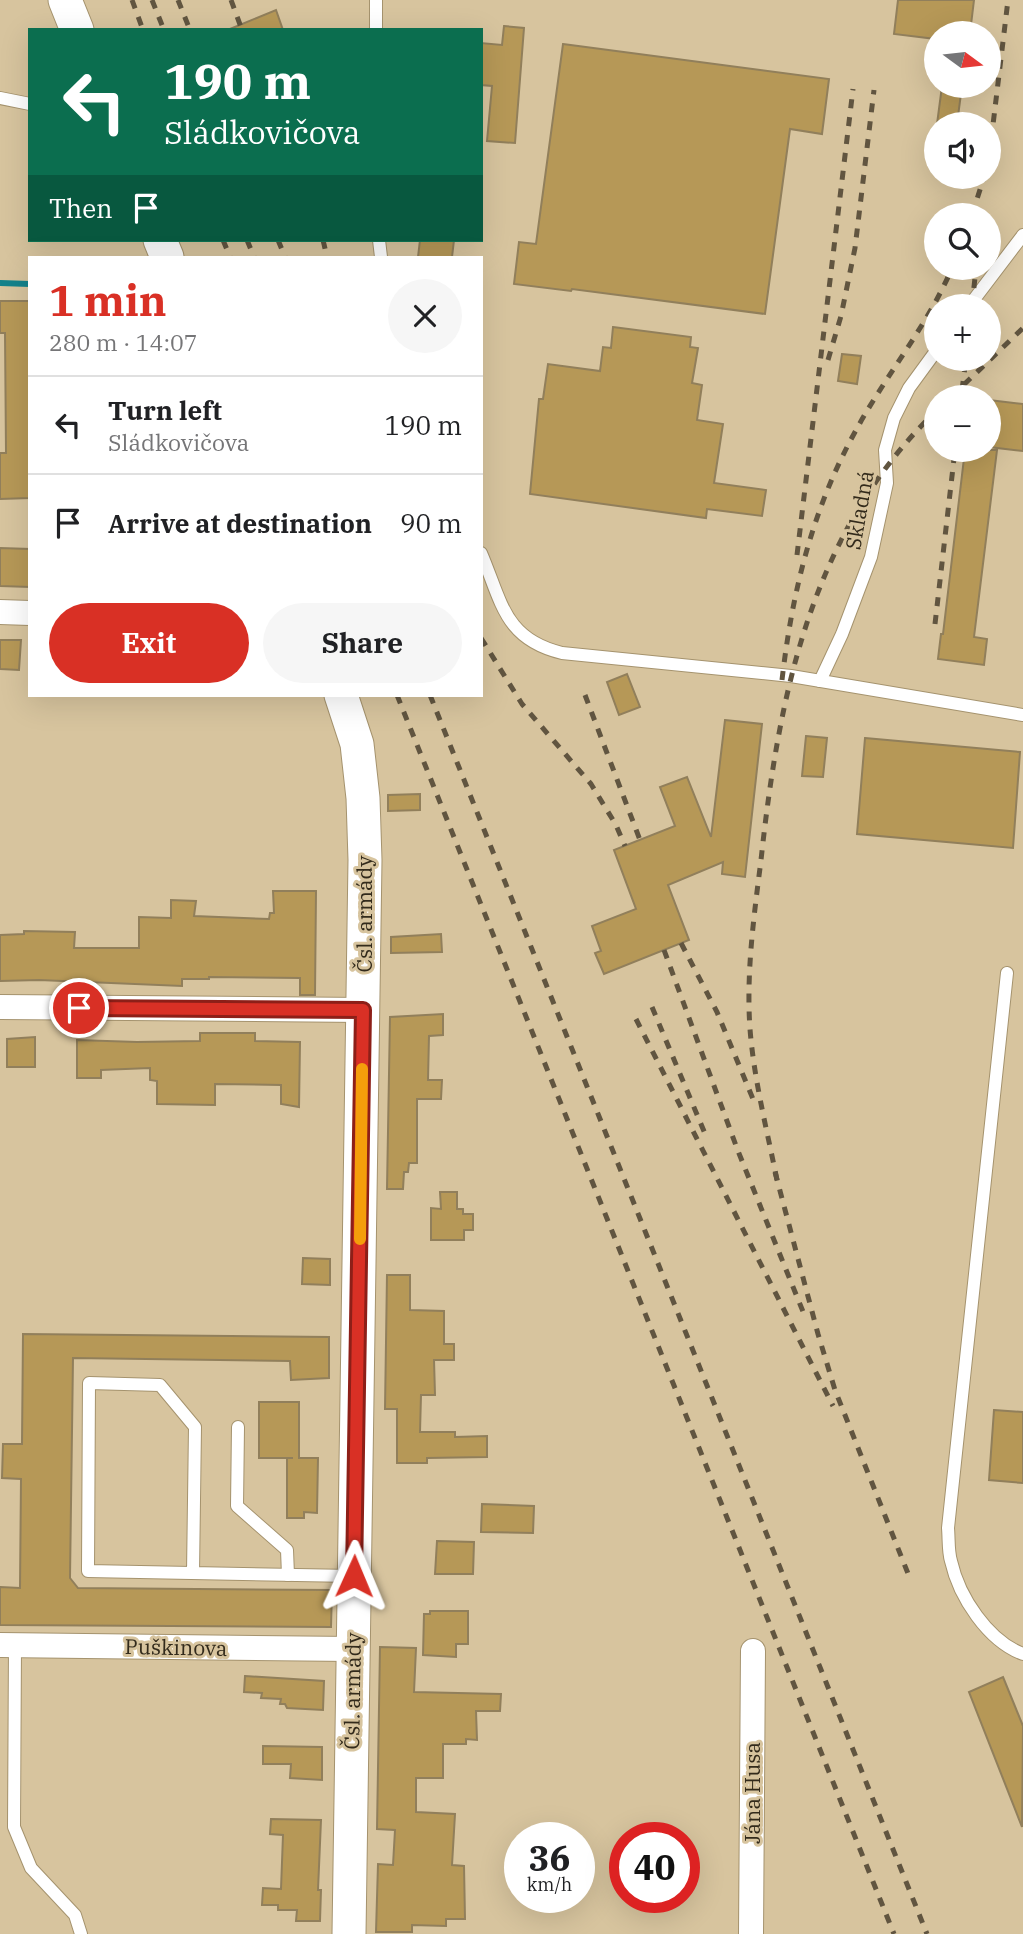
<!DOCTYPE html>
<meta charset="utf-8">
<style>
body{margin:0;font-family:"IBM Plex Serif",serif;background:#f6f6f6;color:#202124;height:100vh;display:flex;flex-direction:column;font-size:26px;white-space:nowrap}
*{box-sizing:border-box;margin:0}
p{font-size:23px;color:#757577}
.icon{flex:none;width:38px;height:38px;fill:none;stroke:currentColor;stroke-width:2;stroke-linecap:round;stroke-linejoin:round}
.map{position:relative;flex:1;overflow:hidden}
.sheet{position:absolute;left:28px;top:256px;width:455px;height:441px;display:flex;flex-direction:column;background:#fff;border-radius:0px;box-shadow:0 7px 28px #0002}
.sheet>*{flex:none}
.banner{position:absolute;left:28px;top:28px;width:455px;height:214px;border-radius:0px;box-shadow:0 7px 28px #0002;background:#0b6e4f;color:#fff;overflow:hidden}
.needle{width:46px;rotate:105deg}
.buttons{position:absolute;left:924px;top:21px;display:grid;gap:14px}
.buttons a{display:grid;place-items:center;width:77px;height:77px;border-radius:50%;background:#fff;box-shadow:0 7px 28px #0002;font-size:35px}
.speed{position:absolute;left:504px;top:1822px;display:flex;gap:14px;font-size:35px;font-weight:700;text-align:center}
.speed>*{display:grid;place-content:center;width:91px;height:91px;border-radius:50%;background:#fff;box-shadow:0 7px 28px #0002;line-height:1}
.speed small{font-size:18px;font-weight:400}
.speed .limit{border:10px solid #d22;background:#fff;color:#111}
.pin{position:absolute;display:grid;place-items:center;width:60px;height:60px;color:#fff;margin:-30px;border:4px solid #fff;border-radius:50%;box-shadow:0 2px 7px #0007}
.me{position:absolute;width:77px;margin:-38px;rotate:1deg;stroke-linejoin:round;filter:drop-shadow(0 0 5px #0008)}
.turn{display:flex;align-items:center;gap:24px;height:147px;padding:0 21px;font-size:32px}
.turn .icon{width:91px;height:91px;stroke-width:2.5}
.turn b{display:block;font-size:49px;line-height:60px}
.then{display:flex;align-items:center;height:66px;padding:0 21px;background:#0003;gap:14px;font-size:26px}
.round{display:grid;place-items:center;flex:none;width:74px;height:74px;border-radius:37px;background:#f6f6f6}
.overview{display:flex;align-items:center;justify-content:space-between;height:119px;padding:0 21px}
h1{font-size:42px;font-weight:700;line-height:52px;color:#d93025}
.primary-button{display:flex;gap:14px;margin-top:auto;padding:14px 21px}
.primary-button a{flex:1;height:80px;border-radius:42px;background:#d93025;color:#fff;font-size:28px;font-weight:700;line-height:80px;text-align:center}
.primary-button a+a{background:#f6f6f6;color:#202124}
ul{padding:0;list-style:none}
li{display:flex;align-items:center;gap:21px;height:98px;padding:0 21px;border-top:2px solid #e0e0e0}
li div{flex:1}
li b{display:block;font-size:26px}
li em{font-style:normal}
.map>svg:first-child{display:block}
</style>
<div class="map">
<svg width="1023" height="1934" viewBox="0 0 1023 1934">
<rect width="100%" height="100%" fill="#d7c49e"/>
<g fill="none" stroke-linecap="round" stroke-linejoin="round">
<path stroke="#13828b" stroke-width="6" d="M0,283L30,284"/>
</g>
<g fill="#b69857" stroke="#917f5b" stroke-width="2">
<path d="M898,0H974L970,33H936V39L894,34Z"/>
<path d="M276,10L283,30H230V29Z"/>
<path d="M504,26L524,28L515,143L487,141L492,86L481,85V43L502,45Z"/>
<path d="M563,44L829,79L822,134L790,129L765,314L572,289L571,291L514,284L519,242L536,244Z"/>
<path d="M942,86H962L957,124H937Z"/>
<path d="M420,240H454L452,257H418Z"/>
<path d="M0,301H30V498L0,499V453H6L5,333H0Z"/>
<path d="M613,327L691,337L690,347L698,348L692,383L702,385L697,420L723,424L714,483L766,490L762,516L707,509L706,518L530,494L539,399H543L548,364L600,371L603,347L611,348Z"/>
<path d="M842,354L861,356L857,384L838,381Z"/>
<path d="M989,400L1023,404V451L989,447Z"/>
<path d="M965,450H997L974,637L987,639L984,665L938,659L941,634H943Z"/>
<path d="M0,548L30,549V587L0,586Z"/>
<path d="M0,640H21L19,670L0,669Z"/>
<path d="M627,674L640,707L619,715L607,682Z"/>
<path d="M725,720L762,724L745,877L722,874L723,862L668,885L689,940L604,974L595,953L601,951L592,926L636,909L614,850L675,826L660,787L687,777L711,837Z"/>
<path d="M806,736L827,738L823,777L802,776Z"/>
<path d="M865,738L1020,752L1013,848L857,834Z"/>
<path d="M420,794V810L388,811V795Z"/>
<path d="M273,891H316L315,995H300V978L209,977V979H182V986L39,980L0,981V935L24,934V931L75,932L74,948H139V917L171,918V900L196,901L194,916L269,919L270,913H274Z"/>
<path d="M441,934L442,952L391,953V937Z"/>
<path d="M443,1014V1035L429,1036L428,1080H442L441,1099H417V1163H409L408,1172H404L403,1189H387L390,1017Z"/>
<path d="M200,1033H255V1041L300,1042L299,1107L281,1104V1085L215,1084V1105L157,1104V1081L150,1080V1068L101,1070V1078H77V1040L137,1042L200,1041Z"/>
<path d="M35,1037V1067H7V1039Z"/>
<path d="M440,1192H457V1209H463V1214H473V1230H464V1240H431V1208L441,1209Z"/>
<path d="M303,1258L330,1259V1285L302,1284Z"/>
<path d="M387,1275H410V1310L444,1311V1344H454V1360H434L435,1395H421L420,1432H455V1437L487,1436V1457L427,1458V1463H397V1409H385Z"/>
<path d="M23,1334L329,1337V1378L291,1380L290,1361L73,1358L70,1578L78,1588L332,1590L331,1627L0,1625V1587L20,1588L21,1479L2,1478L3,1444H22Z"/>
<path d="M259,1402H299V1458H318L317,1513L304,1512V1518H287V1458H293H259Z"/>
<path d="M994,1410L1023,1412V1483L989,1480Z"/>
<path d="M482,1504L534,1506L533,1533L481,1532Z"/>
<path d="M437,1541L474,1542L473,1574H435Z"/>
<path d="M430,1611H468V1644H456V1657L423,1655L424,1614H430Z"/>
<path d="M380,1647L416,1648L414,1692L501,1694L500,1711H476L477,1740L466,1739V1744H443V1778H416V1812L455,1814L452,1865L464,1866L465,1919H446V1926L412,1925V1932H376L378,1864L393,1865L395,1830L377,1829Z"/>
<path d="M245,1676L324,1681L323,1710L287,1708L285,1704H280L281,1699L261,1698L262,1693L244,1692Z"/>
<path d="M1003,1677L1023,1726L1022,1827L969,1692Z"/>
<path d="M263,1746L322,1747V1780L290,1778L291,1764H263Z"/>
<path d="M271,1819L321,1820L318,1890H321L320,1921H296L297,1910H278V1905H262L263,1888L281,1889L283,1835L270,1834Z"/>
</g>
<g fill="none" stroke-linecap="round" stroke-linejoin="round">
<g stroke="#a5936e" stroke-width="14">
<g id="lane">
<path d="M376,30V0"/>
<path d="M0,98L30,104"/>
<path d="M379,240L381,257"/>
<path d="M969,306L1023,235"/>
<path d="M481,553C502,602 504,639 562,653L791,676L1023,715"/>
<path d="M820,681L842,634L871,557L887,483L885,450L894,418L909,388L936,351"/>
<path d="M1007,973L948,1528C949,1539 948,1551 951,1561C959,1597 988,1641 1023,1654"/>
<path d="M238,1427L237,1506L287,1550L288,1575"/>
<path d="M193,1573L195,1427L160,1385L89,1383L88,1571L353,1576"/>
<path d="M15,1646L14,1827L31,1868L75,1915L81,1934"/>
</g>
</g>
<g stroke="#a5936e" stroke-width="26">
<g id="street">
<path d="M0,612L30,613"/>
<path d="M0,1007L363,1010"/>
<path d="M0,1645L352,1649"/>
<path d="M751,1934L753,1651"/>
</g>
</g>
<g stroke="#a5936e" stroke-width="35">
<g id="secondary">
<path d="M65,0L77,30"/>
<path d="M160,240L167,257"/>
<path d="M341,695L357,744L363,798L365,860L349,1934"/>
</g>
</g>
<use href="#lane" stroke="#fff" stroke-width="12"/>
<use href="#street" stroke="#fff" stroke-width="24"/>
<use href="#secondary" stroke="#fff" stroke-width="33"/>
<g stroke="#615540" stroke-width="5" stroke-dasharray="9 9" stroke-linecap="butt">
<path d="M132,0L143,30"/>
<path d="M152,0L164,30"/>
<path d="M178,0L190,30"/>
<path d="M231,0L242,30"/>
<path d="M989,158L1008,0"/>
<path d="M972,215L984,177"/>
<path d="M223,240L230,257"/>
<path d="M247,240L254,257"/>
<path d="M278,240L285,257"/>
<path d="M323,240L327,257"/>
<path d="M972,306L976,268"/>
<path d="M828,360L841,316L855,248L874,90"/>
<path d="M962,390L966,359"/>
<path d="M951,397L1023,328"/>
<path d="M797,555L853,89"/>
<path d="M935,624L955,450"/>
<path d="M481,638L522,704L591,784L616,825L625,846"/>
<path d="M782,680C792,593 812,510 855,432C885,376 927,327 952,268"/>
<path d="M397,695L894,1934"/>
<path d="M430,695L927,1934"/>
<path d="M585,695L640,840"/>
<path d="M681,943L717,1012L753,1099"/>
<path d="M664,950L738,1151L806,1319"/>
<path d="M652,1007L706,1136"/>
<path d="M636,1019L833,1406"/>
<path d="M775,1172L818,1334L835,1390L909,1576"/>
<path d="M777,1180C767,1130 754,1080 750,1029C746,972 754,916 761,860C779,694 811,532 936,411"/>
</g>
</g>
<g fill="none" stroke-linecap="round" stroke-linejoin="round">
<g stroke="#8d1f18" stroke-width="18">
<path id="route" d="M79,1008L363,1010L354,1576"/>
</g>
<use href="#route" stroke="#d93025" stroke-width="12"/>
<path stroke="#f59e0b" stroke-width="12" d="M360,1239L362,1069"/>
</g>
<g text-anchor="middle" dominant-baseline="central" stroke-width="6" stroke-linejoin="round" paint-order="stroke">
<g font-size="21" fill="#322a1b" stroke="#d7c49e">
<text transform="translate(859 510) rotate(-80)">Skladná</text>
<text transform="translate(364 914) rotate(-90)">Čsl. armády</text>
<text transform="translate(176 1647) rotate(1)">Puškinova</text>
<text transform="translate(352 1691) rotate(-89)">Čsl. armády</text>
<text transform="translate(752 1793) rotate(-90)">Jána Husa</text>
</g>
</g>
</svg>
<div class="buttons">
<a><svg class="needle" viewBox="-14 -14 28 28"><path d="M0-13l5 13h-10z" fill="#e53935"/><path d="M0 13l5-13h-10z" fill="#757577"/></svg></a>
<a><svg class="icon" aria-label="sound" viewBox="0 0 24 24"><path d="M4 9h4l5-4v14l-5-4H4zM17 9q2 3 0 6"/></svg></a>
<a><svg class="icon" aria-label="search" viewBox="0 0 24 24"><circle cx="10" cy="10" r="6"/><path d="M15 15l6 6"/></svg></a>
<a>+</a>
<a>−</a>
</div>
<div class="speed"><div>36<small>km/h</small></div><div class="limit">40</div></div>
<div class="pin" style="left:79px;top:1008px;background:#d93025"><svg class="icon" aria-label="arrive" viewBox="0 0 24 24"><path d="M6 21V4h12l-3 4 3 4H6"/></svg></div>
<svg class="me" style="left:354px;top:1576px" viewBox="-20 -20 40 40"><path d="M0-17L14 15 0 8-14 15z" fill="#d93025" stroke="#fff" stroke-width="4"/></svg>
<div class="banner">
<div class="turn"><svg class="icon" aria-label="left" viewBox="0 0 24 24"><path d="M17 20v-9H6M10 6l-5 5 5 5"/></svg><div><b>190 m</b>Sládkovičova</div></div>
<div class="then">Then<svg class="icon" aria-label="arrive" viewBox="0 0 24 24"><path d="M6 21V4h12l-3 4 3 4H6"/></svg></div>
</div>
<section class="sheet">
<div class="overview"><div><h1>1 min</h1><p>280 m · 14:07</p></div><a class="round"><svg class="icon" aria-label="close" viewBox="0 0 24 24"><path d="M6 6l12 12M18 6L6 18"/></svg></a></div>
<ul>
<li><svg class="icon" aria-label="left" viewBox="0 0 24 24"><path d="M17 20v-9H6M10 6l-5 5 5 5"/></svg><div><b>Turn left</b><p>Sládkovičova</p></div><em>190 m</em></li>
<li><svg class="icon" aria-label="arrive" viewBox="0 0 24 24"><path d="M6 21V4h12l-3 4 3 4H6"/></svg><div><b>Arrive at destination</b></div><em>90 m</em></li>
</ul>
<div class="primary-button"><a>Exit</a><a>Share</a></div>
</section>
</div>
